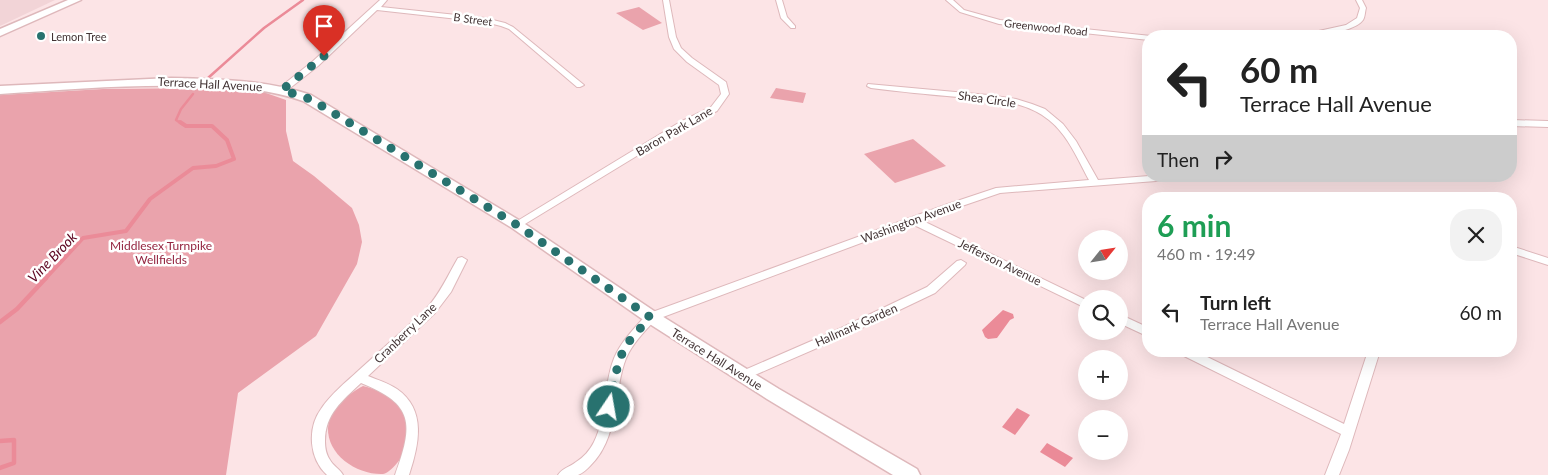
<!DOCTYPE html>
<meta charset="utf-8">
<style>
body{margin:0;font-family:Lato,sans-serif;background:#f2f2f2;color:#222;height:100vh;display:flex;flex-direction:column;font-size:19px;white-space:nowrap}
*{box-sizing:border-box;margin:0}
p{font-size:16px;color:#767676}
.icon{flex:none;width:28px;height:28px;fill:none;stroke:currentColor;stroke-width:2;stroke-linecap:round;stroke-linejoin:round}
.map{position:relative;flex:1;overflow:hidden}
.side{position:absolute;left:1142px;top:192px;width:375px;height:165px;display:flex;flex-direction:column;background:#fff;border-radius:20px;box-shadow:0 5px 20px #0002}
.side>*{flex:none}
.banner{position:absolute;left:1142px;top:30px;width:375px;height:152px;border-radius:20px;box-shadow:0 5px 20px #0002;background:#fff;color:#222;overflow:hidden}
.needle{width:32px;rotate:60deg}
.controls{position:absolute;left:1078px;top:230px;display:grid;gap:10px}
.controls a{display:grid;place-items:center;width:50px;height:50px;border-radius:50%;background:#fff;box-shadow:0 5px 20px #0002;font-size:25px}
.pin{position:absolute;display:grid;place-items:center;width:42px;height:42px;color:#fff;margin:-51px -21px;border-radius:50% 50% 50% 0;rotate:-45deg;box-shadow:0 0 5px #0007}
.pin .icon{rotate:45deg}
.me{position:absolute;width:55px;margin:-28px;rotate:12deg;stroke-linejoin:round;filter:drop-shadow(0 0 4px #0008)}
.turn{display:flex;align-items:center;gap:18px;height:105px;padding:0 15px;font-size:22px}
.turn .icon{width:65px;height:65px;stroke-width:2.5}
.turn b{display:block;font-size:35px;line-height:42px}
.then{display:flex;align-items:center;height:48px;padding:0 15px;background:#0003;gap:10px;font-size:19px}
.round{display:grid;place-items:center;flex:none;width:52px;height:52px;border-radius:20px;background:#f2f2f2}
.head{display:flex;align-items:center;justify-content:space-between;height:85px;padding:0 15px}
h1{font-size:30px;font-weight:700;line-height:38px;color:#1e9e55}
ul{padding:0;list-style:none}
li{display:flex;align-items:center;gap:15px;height:70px;padding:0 15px}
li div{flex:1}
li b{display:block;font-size:19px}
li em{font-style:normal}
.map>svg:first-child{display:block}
</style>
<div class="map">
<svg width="1548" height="475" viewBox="0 0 1548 475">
<rect width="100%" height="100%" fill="#fce4e6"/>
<path fill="#f2d4d7" d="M0,0H55L0,26Z"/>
<g fill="#eaa3ac">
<path d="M639,7L662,23L643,30L616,13Z"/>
<path d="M209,88L266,93L286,100V131L293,161L314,176L352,208L359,225L362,242L357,264L316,336L238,393L226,475H0V95L103,89Z"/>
<path d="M776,88L806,93L803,103L770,98Z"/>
<path d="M913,139L946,166L895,183L864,154Z"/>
<path d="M363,386C372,388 395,396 400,403C405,410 411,432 410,440C408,450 393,472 383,474C357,475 327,455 328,428C329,408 348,394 363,386Z"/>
</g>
<g fill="#eb8b98">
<path d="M1003,310L1013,314L1014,318L1010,320L997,338L988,339L985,337L982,330Z"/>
<path d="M1017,408L1030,415L1015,435L1002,427Z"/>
<path d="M1047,443L1073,458L1065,467L1040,452Z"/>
</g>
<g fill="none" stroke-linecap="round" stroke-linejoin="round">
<g stroke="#eb8b98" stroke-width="2.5">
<path d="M208,78L264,28L303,0"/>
<path d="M182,124L176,120L181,109L193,94"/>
</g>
<path stroke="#eb8b98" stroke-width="4" d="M45,279L83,238L126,231L150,199L193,168L216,166L234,159L227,140L212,126H186L180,122"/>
<g stroke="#eb8b98" stroke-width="4.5">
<path d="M0,322L17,309L46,278"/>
<path d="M0,441L14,440V463L0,468"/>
</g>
<g stroke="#deb8bb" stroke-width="2">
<g id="street">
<path d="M380,0H387L381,7L485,18L505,23L513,27L584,85L580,87H577L509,29L501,26L485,22L377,10L318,66L285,92H279V88L312,62Z"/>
<path d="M663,0H669L676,37L681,48L692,58L726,82L729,94L717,111L686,126L520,227H514L512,225L514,223L680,122L711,107L721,94L719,85L687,62L674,49L669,37Z"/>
<path d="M776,0H782L787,17L795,26V28H791L781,18Z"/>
<path d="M946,0H953L964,10L1000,20L1151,36H1149V40L999,24L960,12Z"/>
<path d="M1356,0H1362L1366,8C1365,11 1365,17 1363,20C1354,32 1319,36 1305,36V34L1346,25L1357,18L1360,8Z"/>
<path d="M868,84L988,95L1016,99L1032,104L1045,109L1063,124L1076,141L1098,180L1149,176H1186L1182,179L1000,193L921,220L1086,300V308L912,224L655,320C643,333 629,347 624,364C613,399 618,439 590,466C587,469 583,473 578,475C572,475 564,475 558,475C562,468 570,467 576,462C584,457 590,450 594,442C606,418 604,389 612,364C618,344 634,329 647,314L945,205L996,188L1089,180C1078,160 1068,135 1049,120C1021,97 982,100 947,96C922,94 896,91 871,88L867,86Z"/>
<path d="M1511,120L1548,121V127L1511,126Z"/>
<path d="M1511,246L1548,258V265L1511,253Z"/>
<path d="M462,257L467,260L451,292L435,313L368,376C378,380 388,383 397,389C427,410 419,445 409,475H395C414,424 414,404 361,383C342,401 325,414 325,441C325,448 326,454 330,460C333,466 340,469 343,475H327C309,459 307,428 321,409C331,394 345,383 358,371C381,350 404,330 426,309C440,294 448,275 458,258Z"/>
<path d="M961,260L966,263L965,265L935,293L847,335L748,378L744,380L740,378L738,375L740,372L839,329L927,287L957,261Z"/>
<path d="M1119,314L1149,328V337L1119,323Z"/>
<path d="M1178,351H1195L1344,424L1368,351H1380L1349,450L1339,475H1325L1341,434L1180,354Z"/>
</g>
</g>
<g stroke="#deb8bb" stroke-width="3">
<g id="secondary">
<path d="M68,0H81L0,36V29Z"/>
<path d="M171,78C218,79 266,80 311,95L522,222L657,313L779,389L917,469L920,475H893L767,399L645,321L512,228L303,101C275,91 246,88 217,87C144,83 72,89 0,94V86Z"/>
</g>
</g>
<use href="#street" fill="#fff" fill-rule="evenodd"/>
<use href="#secondary" fill="#fff" fill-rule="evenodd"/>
</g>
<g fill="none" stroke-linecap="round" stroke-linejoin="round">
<path stroke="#28726f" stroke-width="9" stroke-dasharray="0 16.2" d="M324,56L282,90L307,98L322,106L517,225L650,317L625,346L618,364L609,407"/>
</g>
<circle fill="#28726f" stroke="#fff" stroke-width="2" cx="41" cy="36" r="5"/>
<g text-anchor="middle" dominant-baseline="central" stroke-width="5" stroke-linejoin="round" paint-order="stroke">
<g font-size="11" fill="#423334" stroke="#fff">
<text transform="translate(473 19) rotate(8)">B Street</text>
<text transform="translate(1046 27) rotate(6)">Greenwood Road</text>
</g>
<g font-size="11" fill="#423334" stroke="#fff" text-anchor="start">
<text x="51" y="36">Lemon Tree</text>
</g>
<g font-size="12" fill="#423334" stroke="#fff">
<text transform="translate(210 84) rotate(3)">Terrace Hall Avenue</text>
<text transform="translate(987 99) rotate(8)">Shea Circle</text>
<text transform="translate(674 131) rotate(-30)">Baron Park Lane</text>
<text transform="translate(911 221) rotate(-20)">Washington Avenue</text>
<text transform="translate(1000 262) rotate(26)">Jefferson Avenue</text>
<text transform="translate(856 325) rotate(-24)">Hallmark Garden</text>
<text transform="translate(405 333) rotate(-44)">Cranberry Lane</text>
<text transform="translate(717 359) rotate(32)">Terrace Hall Avenue</text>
</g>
<g font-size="12" fill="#942540" stroke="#fff">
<text x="161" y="245">Middlesex Turnpike<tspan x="161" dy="14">Wellfields</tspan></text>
</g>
<g font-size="14" font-style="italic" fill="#5c0520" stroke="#fff">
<text transform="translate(52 257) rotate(-46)">Vine Brook</text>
</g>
</g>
</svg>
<div class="controls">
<a><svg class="needle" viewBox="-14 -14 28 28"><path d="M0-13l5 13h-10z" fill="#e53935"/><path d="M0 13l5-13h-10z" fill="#767676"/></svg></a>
<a><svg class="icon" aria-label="search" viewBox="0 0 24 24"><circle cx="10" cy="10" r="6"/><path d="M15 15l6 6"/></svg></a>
<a>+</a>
<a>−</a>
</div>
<div class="pin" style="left:324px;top:56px;background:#d93025"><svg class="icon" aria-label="arrive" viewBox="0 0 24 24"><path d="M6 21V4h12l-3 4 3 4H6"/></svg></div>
<svg class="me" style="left:609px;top:407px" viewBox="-20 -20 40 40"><circle r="17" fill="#28726f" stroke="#fff" stroke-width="3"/><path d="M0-11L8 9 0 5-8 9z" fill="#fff"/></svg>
<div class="banner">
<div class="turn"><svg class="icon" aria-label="left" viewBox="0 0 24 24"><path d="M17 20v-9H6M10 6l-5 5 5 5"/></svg><div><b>60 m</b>Terrace Hall Avenue</div></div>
<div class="then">Then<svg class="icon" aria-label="right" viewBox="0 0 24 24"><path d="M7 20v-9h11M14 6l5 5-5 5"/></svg></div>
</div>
<section class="side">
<div class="head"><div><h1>6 min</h1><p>460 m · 19:49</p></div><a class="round"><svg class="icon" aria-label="close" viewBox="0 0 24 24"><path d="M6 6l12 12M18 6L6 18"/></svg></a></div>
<ul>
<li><svg class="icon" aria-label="left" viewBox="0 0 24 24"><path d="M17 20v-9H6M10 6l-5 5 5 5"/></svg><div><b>Turn left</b><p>Terrace Hall Avenue</p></div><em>60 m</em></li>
</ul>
</section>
</div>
